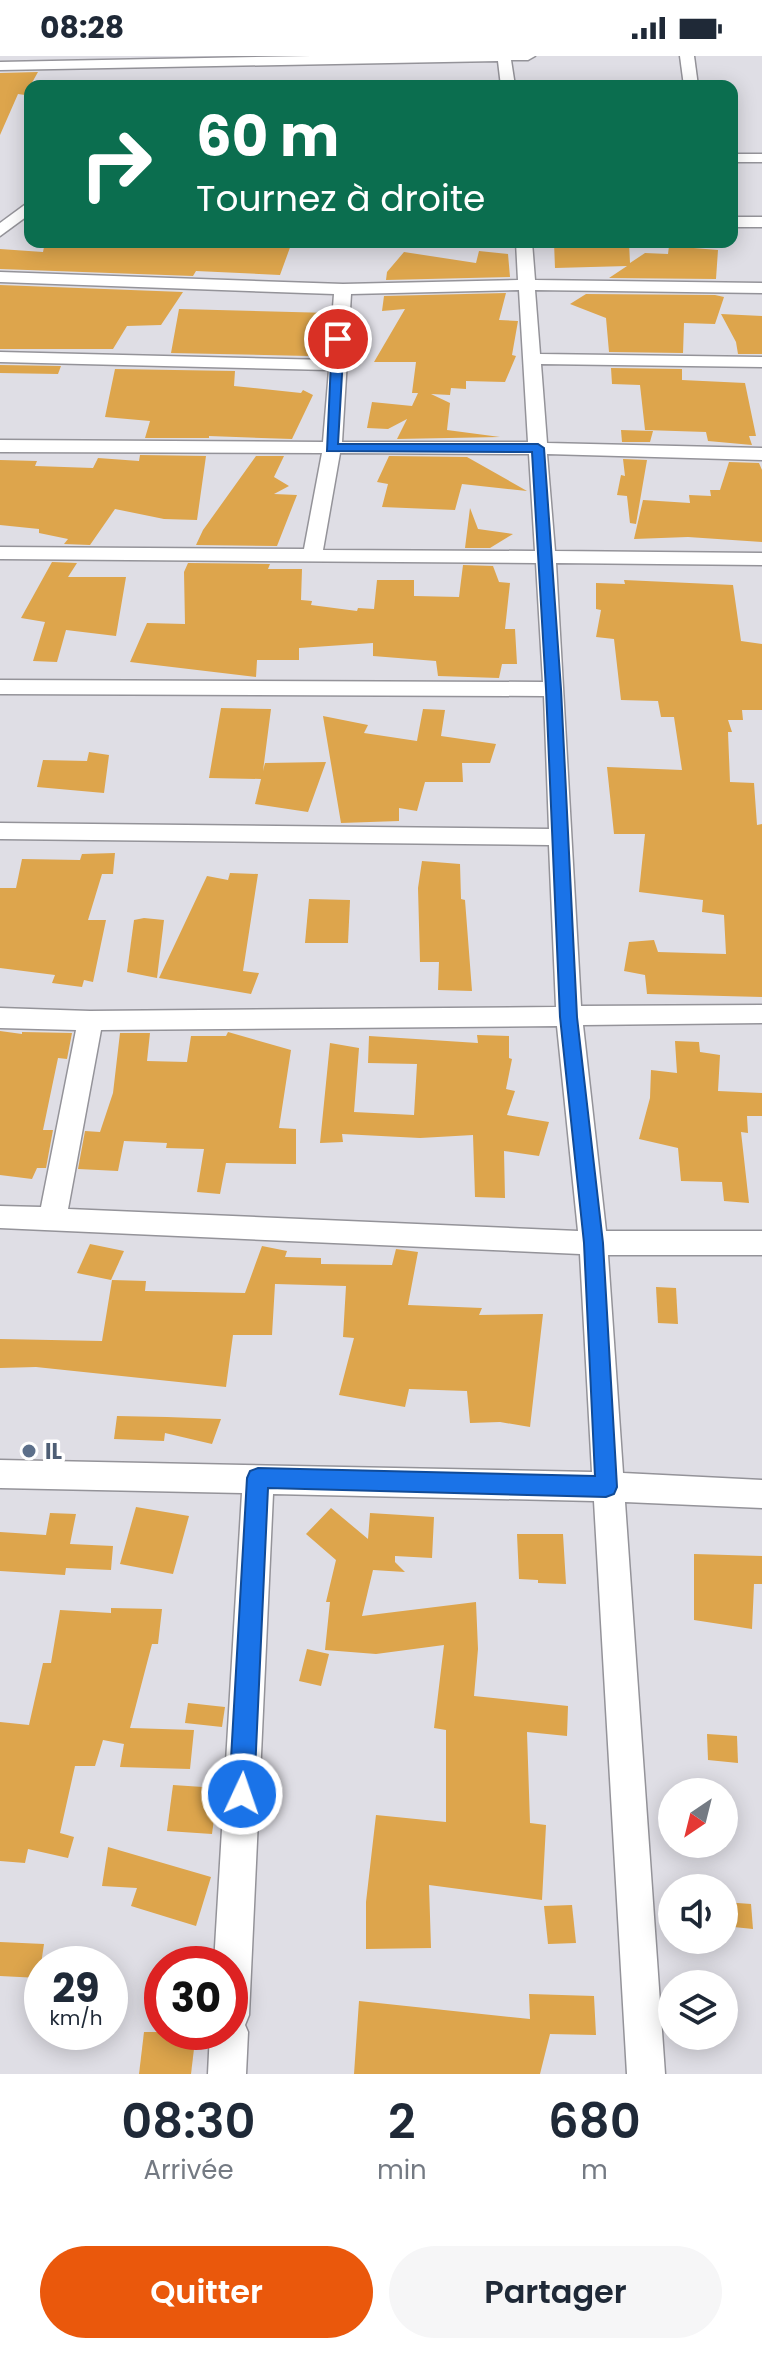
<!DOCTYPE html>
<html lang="fr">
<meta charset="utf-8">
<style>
body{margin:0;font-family:Poppins,sans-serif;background:#f6f6f7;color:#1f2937;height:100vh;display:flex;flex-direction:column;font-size:30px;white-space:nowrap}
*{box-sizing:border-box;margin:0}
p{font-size:26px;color:#747a83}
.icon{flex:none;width:44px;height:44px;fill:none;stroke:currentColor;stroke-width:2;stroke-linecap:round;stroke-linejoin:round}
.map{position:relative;height:2018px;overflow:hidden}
.drawer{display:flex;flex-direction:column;background:#fff;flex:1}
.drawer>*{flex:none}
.top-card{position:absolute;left:24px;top:24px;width:714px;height:168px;border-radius:16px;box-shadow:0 4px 20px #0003;background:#0b6e4f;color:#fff;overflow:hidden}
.needle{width:52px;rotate:215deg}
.buttons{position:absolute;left:658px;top:1722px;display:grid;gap:16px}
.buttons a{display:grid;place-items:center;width:80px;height:80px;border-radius:50%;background:#fff;box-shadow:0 4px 20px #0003;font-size:40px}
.speed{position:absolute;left:24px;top:1890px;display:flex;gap:16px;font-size:40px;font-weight:700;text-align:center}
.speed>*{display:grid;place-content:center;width:104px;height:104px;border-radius:50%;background:#fff;box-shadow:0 4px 20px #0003;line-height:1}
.speed small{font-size:20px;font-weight:400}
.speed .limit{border:12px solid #d22;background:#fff;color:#111}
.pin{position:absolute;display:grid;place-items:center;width:68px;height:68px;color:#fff;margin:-34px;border:4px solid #fff;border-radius:50%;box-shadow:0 2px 8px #0007}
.me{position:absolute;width:88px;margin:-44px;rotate:3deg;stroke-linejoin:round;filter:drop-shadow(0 0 6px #0008)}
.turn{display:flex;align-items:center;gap:28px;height:168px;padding:0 40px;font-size:36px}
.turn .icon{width:104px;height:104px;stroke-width:2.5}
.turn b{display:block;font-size:56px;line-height:68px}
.eta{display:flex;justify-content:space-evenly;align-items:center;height:136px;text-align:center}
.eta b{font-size:48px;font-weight:600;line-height:56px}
.action{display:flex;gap:16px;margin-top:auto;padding:16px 40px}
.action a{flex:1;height:92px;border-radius:48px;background:#ea580c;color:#fff;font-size:32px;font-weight:600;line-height:92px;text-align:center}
.action a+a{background:#f6f6f7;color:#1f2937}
.status{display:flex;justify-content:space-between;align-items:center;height:56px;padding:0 40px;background:#fff;direction:ltr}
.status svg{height:22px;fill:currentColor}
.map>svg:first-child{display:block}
</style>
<div class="status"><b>08:28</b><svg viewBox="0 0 49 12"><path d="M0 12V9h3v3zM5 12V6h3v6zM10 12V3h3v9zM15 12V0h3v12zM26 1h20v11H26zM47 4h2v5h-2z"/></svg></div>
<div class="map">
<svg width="762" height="2018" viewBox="0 0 762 2018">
<rect width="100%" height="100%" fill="#dfdee5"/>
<g fill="#dda54c">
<path d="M38,16L25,39L18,38L0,79V17Z"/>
<path d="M45,186H292L280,219L196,215L193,220L0,213V193L43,196Z"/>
<path d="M554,186H629L630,207L645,197L668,198L669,190L718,194L716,223L609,222L627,210L555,212Z"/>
<path d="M479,195L508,198L510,221L386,224L387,216L404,196L476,207Z"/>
<path d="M0,229L183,236L161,269L127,270L113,293H0Z"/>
<path d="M506,237L499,264L518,265L512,299L516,300L505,326L466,325V333L451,332L450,339L431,338L450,347L447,374L500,381L397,383L407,363L388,373L367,372L372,346L412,350L418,337H412L416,306H374L405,253L382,255L384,240Z"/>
<path d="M586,238L715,239L724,241L715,268L684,267L683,297L609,296L606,262L570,248Z"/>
<path d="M179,253L330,257L328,282L313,280L308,300L171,297Z"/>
<path d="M721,258L762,260V298H738L736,286Z"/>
<path d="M0,309L61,310L58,318L0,317Z"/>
<path d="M611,312L682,313V324L745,327L756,380H749L752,389L708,385L706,376L645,374L640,329L612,328Z"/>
<path d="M115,313L235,315L234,330L301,337L303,334L313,339L292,383L209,380V382H145L150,365L105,361Z"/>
<path d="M621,374L653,375L650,386H622Z"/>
<path d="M140,399L206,400L197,464L164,463L115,453L90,489L64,488L68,483L39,477V473L0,469V404L37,405L35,410L93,412L98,402L139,405Z"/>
<path d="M256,400H284L274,421L289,430L274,438L297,439L277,490L196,489L203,474Z"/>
<path d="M389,400L467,401L527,435L462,428L455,454L382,451L388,428L377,426Z"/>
<path d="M623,403L647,404L636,468L630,467L627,440L617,439L621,419L625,420Z"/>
<path d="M729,406L759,407L762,414V486L688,481L634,483L643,444L690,447L689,439L711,440L710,434H720Z"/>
<path d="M470,452L478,473L513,478L490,492H465Z"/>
<path d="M52,506L77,507L68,521H126L116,580L66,574L57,606L33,605L45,566L21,562Z"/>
<path d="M188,507L270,508L268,513H302L301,544L312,545L311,549L357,555L358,552L374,553L377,524H414V540L459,541L463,509L493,510L499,526L510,527L505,573H515L517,608H502L499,622L438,620L436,605L373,600V587L299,592V604H257L256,621L130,606L147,567L185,568L184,516Z"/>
<path d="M624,524L733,529L741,585L762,588V654H742L743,664H728L732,676H728L730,726L754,727L757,769L762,768V941L647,938L645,919L624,915L629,886L654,884L658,896L726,898L724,859L702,856L703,844L639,836L645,778H614L607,711L682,714L674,661H661L658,645L621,644L614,583L596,581L601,554L596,553V527L625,528Z"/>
<path d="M221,652L271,653L263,715L265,707L326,706L308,756L255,748L261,723L209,722Z"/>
<path d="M423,653L445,654L441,680L496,688L490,707H462L463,726H425L417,755L399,752V765L341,767L323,660L368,669L364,677L417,685Z"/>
<path d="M89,696L109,699L104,737L37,731L43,704L87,705Z"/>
<path d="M115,797L113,818H102L88,864H106L93,926L84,924L82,931L52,927L55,919L0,912V832H16L22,803L80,804L82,798Z"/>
<path d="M422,805L460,808L461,843L465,844L472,935L438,934L439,906H420L418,832Z"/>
<path d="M230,817L258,818L243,915L259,917L251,938L159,922L207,820L228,824Z"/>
<path d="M309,843L350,844L348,887H305Z"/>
<path d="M144,862L164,864L157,922L127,916L134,864Z"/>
<path d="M0,975L22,978V976L72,977L67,1003L58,1002L43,1074H53L46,1112H37L32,1123L0,1119Z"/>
<path d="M228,976L291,994L279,1072L296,1073V1108L226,1107L220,1138L197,1136L204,1093L166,1092L167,1087L124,1085L118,1115L78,1113L85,1075L100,1076L113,1037L120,977H150L147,1005L187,1006L191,980H226Z"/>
<path d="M477,979L509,980V1002L512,1003L506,1033L515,1035L507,1059L549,1066L539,1100L504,1095L505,1142L475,1141L473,1079L420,1082L342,1078L343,1086L320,1087L330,987L359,992L354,1056L414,1059L417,1008L368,1007L369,980L478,987Z"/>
<path d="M675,985L699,986L700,996L720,999L718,1035L762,1037V1060H747L748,1077L741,1076L749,1147L724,1145L722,1126L681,1125L678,1092L639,1083L650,1042L651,1014L677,1017Z"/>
<path d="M90,1188L124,1195L111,1224L77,1217Z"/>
<path d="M262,1190L287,1195L285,1201L321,1202V1208L392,1209L396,1193L418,1196L408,1249L482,1252L479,1259L543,1258L530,1371L500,1366L470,1367L467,1335L409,1333L405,1351L339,1339L354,1282L343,1281L346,1230L275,1228L272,1279H233L226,1331L36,1311L0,1312V1283L102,1285L112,1224L146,1225L145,1235L245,1237Z"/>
<path d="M656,1231L676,1232L678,1268L658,1267Z"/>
<path d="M117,1360L167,1361L221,1363L212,1388L165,1377L164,1385L114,1383Z"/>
<path d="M136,1451L189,1460L173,1518L120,1508Z"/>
<path d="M331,1452L368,1483L370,1457L434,1461L432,1502L395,1500V1506L405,1516L373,1514L362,1560L476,1546L478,1593L474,1640L568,1650L567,1680L527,1676L530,1767L546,1769L542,1844L429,1829L431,1892L366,1893V1846L376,1759L446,1766V1674L434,1672L444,1589L376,1598L325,1594L330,1546H326L336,1504L306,1478Z"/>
<path d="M50,1457L76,1458L70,1488L113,1490L111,1514L66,1512L65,1519L0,1515V1476L46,1479Z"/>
<path d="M517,1478H563L566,1528L538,1527V1524L519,1523Z"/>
<path d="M694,1498L762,1500V1528H754L752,1573L694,1564Z"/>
<path d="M111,1552L162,1553L158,1588H152L130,1672L194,1674L190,1713L120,1711L124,1688L103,1684L95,1710H75L60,1777L74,1781L68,1802L28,1793L25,1807L0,1805V1666L29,1669L43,1607H51L60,1554L111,1557Z"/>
<path d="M307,1593L329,1598L321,1630L299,1625Z"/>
<path d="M188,1647L225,1651L222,1671L185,1667Z"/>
<path d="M707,1678L737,1680L738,1707L708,1704Z"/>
<path d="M173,1729L218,1732L212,1778L167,1775Z"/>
<path d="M108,1791L211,1821L196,1870L131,1850L137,1832L102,1830Z"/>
<path d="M724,1846L751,1848L753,1873L724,1870Z"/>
<path d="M572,1849L576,1887L548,1888L544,1850Z"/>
<path d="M0,1886L44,1888L39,1922L0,1920Z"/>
<path d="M529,1938L594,1940L596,1979L550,1978L540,2018H354L359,1945L530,1963Z"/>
<path d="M144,1976H196L191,2018H139Z"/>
</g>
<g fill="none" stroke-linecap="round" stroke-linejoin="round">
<g stroke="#949399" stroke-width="3">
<g id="minor">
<path d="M311,0H535L528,4H511L515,30H501L498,5L0,14V6Z"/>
<path d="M680,0H694L698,30H684Z"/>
<rect x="732" y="98" width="30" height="8"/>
<path d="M30,145V158L0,180V167Z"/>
<rect x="732" y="161" width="30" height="10"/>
<path d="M516,186H532L535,224L762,227V237L535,234L540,298L762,301V311L541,308L547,387L762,392V404L547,398L555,495L762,497V509L556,507L581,950L762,949V967L583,969L606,1175H762V1199H608L623,1417L762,1424V1452L625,1446L665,2018H627L594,1445L273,1438L249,1959L245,1969L248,1976L246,2018H208L210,1976H230V1908H214L242,1437L0,1432V1404L592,1416L580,1198L0,1172V1150L41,1151L76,974L0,972V952L90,955L556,951L549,789L0,783V767L549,773L544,640L0,638V624L543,626L536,507L0,503V491L304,493L322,397L0,396V384L323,386L329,314L0,306V296L329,304L334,238L0,226V216L343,228L518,224ZM519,234L528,386H342L351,238ZM340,397L529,398L535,495L323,494ZM557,970L578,1175L68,1153L101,974Z"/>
</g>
</g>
<use href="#minor" fill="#fff" fill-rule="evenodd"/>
</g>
<path fill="#1a73e8" stroke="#114b97" stroke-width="2" d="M338,280L344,283L338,388H538L544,392L561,633L577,961L603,1187L617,1431L614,1438L606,1441L268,1432L254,1738L250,1746L242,1750L233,1746L229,1738L247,1422L250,1415L258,1412L595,1420L584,1187L560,961L546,633L532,396L327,395L332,283Z"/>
<circle fill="#5c6f8a" stroke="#fff" stroke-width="3" cx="29" cy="1395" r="8"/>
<g text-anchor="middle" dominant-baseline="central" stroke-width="7" stroke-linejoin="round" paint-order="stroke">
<g font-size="22" font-weight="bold" fill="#4e5e75" stroke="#fff" text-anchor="start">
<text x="45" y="1395">IL</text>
</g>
</g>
</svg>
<div class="buttons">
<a><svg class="needle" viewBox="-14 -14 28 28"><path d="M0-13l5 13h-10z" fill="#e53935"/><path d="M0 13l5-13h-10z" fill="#747a83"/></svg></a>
<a><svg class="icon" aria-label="sound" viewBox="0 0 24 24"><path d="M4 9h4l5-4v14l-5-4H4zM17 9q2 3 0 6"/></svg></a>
<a><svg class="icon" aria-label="layers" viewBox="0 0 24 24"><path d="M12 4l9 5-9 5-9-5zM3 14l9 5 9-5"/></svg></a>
</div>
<div class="speed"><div>29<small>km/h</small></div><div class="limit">30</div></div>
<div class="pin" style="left:338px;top:283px;background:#d93025"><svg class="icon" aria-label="arrive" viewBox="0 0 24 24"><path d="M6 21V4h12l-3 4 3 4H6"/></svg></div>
<svg class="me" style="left:242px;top:1738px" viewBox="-20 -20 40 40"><circle r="17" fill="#1a73e8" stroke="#fff" stroke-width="3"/><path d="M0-11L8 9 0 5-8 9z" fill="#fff"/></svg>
<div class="top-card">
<div class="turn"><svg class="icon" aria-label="right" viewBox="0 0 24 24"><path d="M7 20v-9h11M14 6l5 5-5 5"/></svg><div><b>60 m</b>Tournez à droite</div></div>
</div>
</div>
<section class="drawer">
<div class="eta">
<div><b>08:30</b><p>Arrivée</p></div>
<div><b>2</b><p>min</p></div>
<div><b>680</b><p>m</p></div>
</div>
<div class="action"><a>Quitter</a><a>Partager</a></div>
</section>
